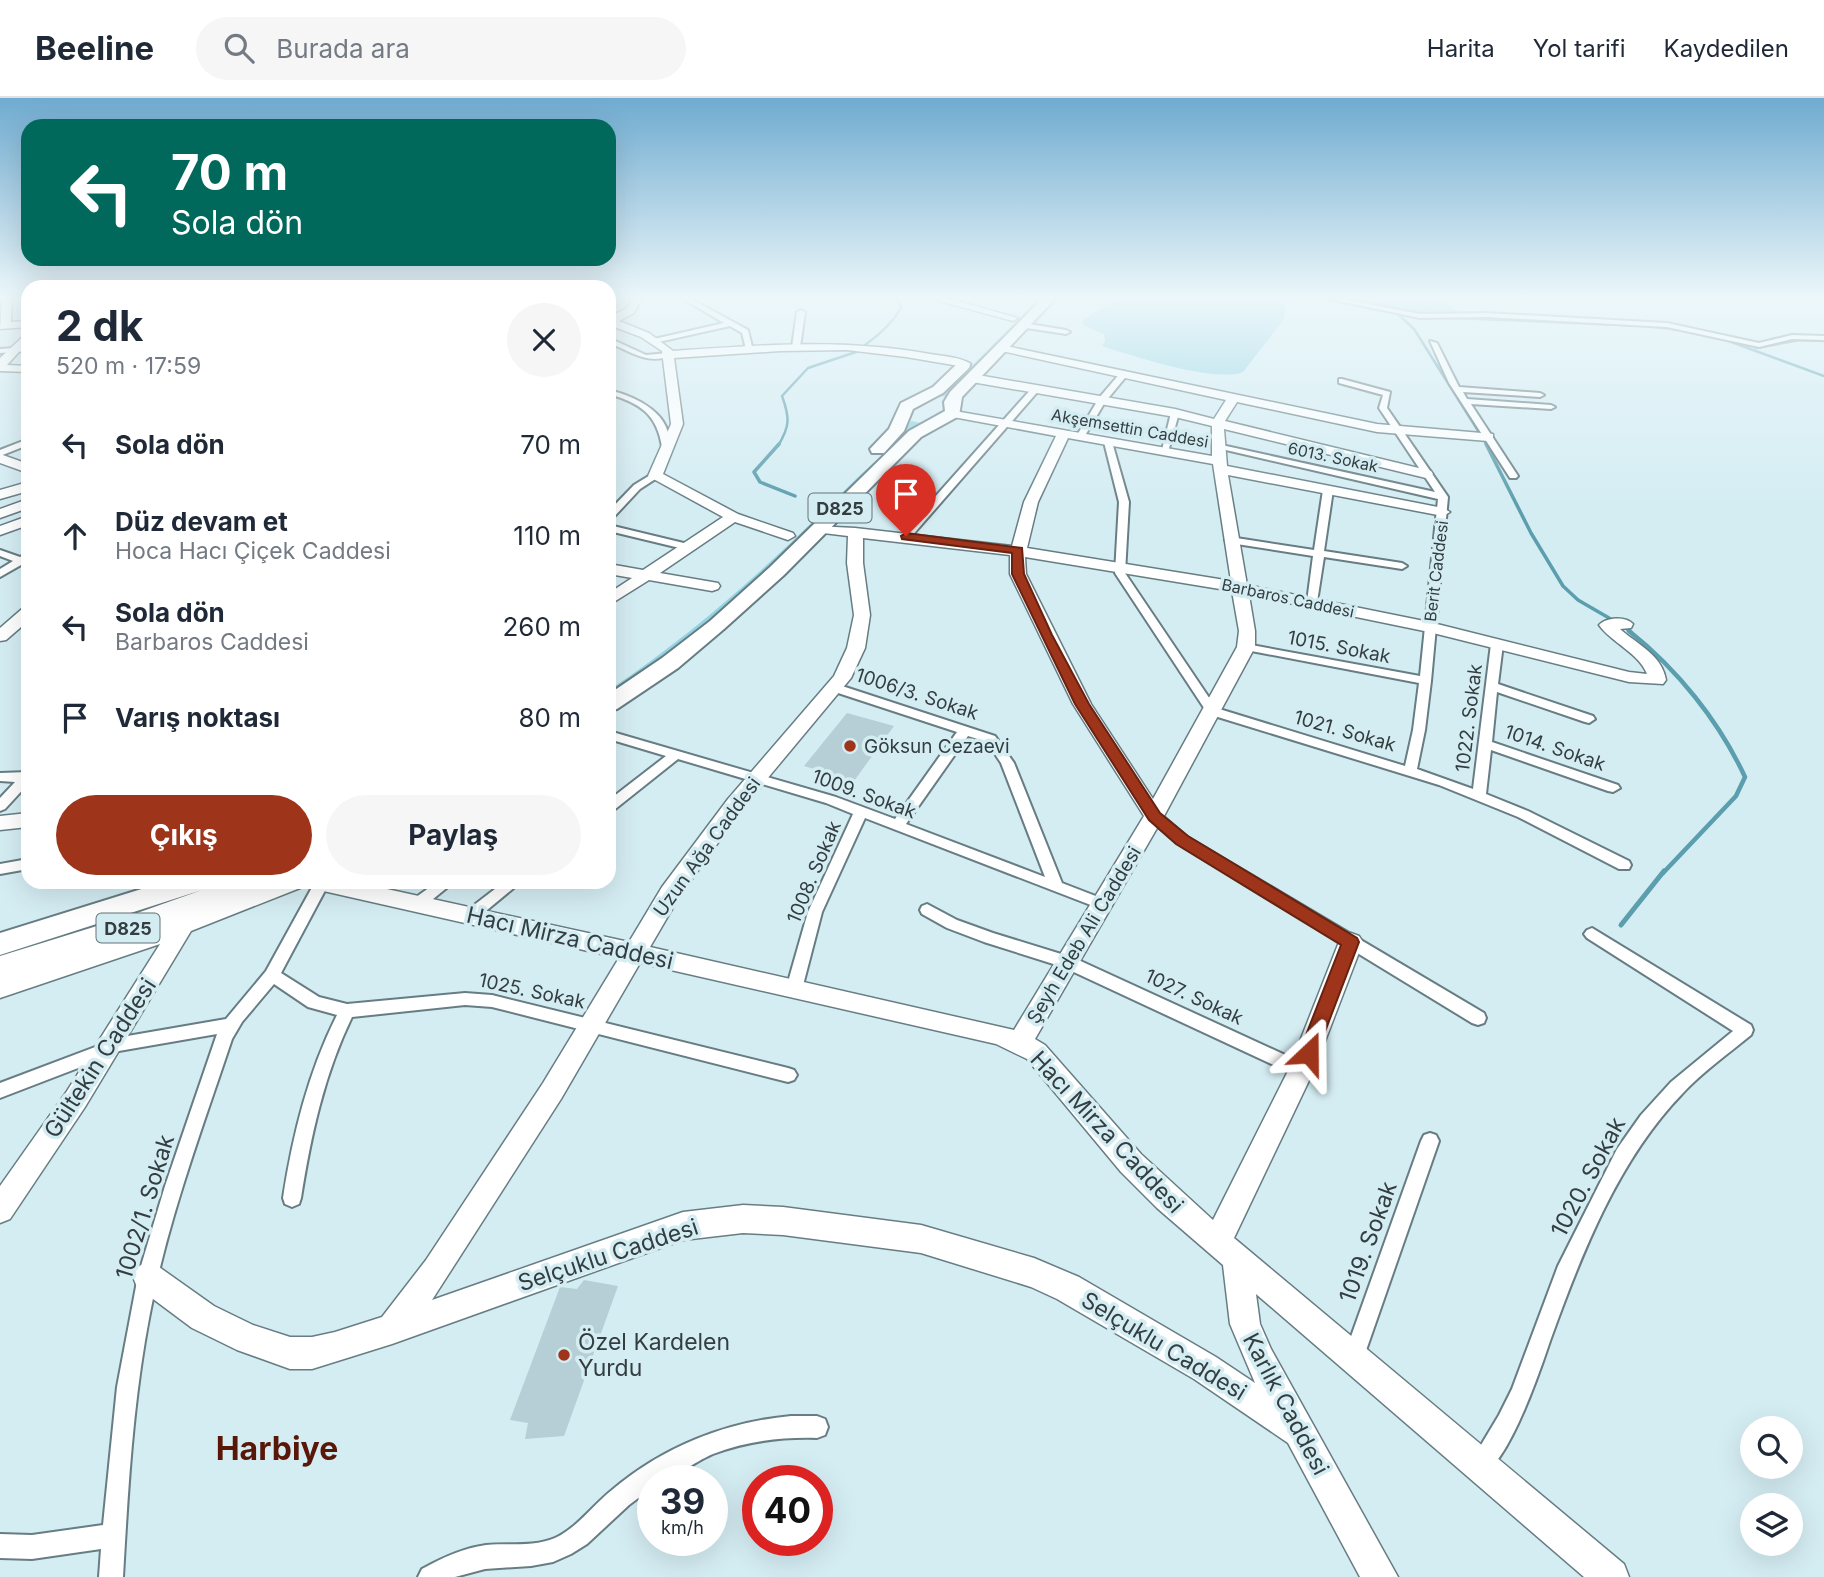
<!DOCTYPE html>
<html lang="tr">
<meta charset="utf-8">
<style>
body{margin:0;font-family:Inter,sans-serif;background:#f6f6f7;color:#1f2937;height:100vh;display:flex;flex-direction:column;font-size:26px;white-space:nowrap}
*{box-sizing:border-box;margin:0}
p{font-size:23px;color:#747a83}
.icon{flex:none;width:38px;height:38px;fill:none;stroke:currentColor;stroke-width:2;stroke-linecap:round;stroke-linejoin:round}
.map{position:relative;flex:1;overflow:hidden}
.sheet{position:absolute;left:21px;top:182px;width:595px;height:609px;display:flex;flex-direction:column;background:#fff;border-radius:21px;box-shadow:0 7px 28px #0002}
.sheet>*{flex:none}
.guide{position:absolute;left:21px;top:21px;width:595px;height:147px;border-radius:21px;box-shadow:0 7px 28px #0002;background:#00695c;color:#fff;overflow:hidden}
.tools{position:absolute;left:1740px;top:1318px;display:grid;gap:14px}
.tools a{display:grid;place-items:center;width:63px;height:63px;border-radius:50%;background:#fff;box-shadow:0 7px 28px #0002;font-size:35px}
.speed{position:absolute;left:637px;top:1367px;display:flex;gap:14px;font-size:35px;font-weight:700;text-align:center}
.speed>*{display:grid;place-content:center;width:91px;height:91px;border-radius:50%;background:#fff;box-shadow:0 7px 28px #0002;line-height:1}
.speed small{font-size:18px;font-weight:400}
.speed .limit{border:10px solid #d22;background:#fff;color:#111}
.pin{position:absolute;display:grid;place-items:center;width:60px;height:60px;color:#fff;margin:-72px -30px;border-radius:50% 50% 50% 0;rotate:-45deg;box-shadow:0 0 7px #0007}
.pin .icon{rotate:45deg}
.me{position:absolute;width:77px;margin:-38px;rotate:23deg;stroke-linejoin:round;filter:drop-shadow(0 0 5px #0008)}
.turn{display:flex;align-items:center;gap:24px;height:147px;padding:0 35px;font-size:32px}
.turn .icon{width:91px;height:91px;stroke-width:2.5}
.turn b{display:block;font-size:49px;line-height:60px}
.round{display:grid;place-items:center;flex:none;width:74px;height:74px;border-radius:37px;background:#f6f6f7}
.summary{display:flex;align-items:center;justify-content:space-between;height:119px;padding:0 35px}
h1{font-size:42px;font-weight:700;line-height:52px}
.action{display:flex;gap:14px;margin-top:auto;padding:14px 35px}
.action a{flex:1;height:80px;border-radius:42px;background:#9e351b;color:#fff;font-size:28px;font-weight:700;line-height:80px;text-align:center}
.action a+a{background:#f6f6f7;color:#1f2937}
ul{padding:0;list-style:none}
li{display:flex;align-items:center;gap:21px;height:91px;padding:0 35px}
li div{flex:1}
li b{display:block;font-size:26px}
li em{font-style:normal}
header{display:flex;align-items:center;gap:42px;box-sizing:border-box;height:98px;padding:0 35px;background:#fff;border-bottom:2px solid #e0e1e3}
header strong{font-size:33px}
nav{display:flex;gap:38px;margin-inline-start:auto;font-size:24px}
.search{width:490px;height:63px;background:#f6f6f7;display:flex;align-items:center;gap:18px;box-sizing:border-box;padding:0 24px;border-radius:38px;color:#747a83;font-size:26px}
.map>svg:first-child{display:block}
</style>
<header>
<strong>Beeline</strong>
<div class="search"><svg class="icon" aria-label="search" viewBox="0 0 24 24"><circle cx="10" cy="10" r="6"/><path d="M15 15l6 6"/></svg>Burada ara</div>
<nav><a>Harita</a><a>Yol tarifi</a><a>Kaydedilen</a></nav>
</header>
<div class="map">
<svg width="1824" height="1479" viewBox="0 0 1824 1479">
<rect width="100%" height="100%" fill="#d4edf3"/>
<g fill="#92d2e2">
<path d="M1038,201H1043L946,298L941,299Z"/>
<path d="M1124,201H1277L1286,206L1284,221L1243,274C1215,285 1133,258 1102,248L1105,243L1104,236L1083,227L1082,223L1105,208Z"/>
<path d="M1367,201H1441L1459,215C1435,220 1387,216 1367,201Z"/>
<path d="M911,323L921,325L729,509L698,536L609,599V592C701,531 778,459 856,381C872,365 902,343 911,323Z"/>
</g>
<g fill="none" stroke-linecap="round" stroke-linejoin="round">
<g stroke="#5b9ead" stroke-width="2.5">
<path d="M1322,201L1415,218"/>
<path d="M1400,218L1414,231L1480,336"/>
<path d="M1430,219L1648,228L1687,233"/>
<path d="M1723,241L1824,278"/>
<path d="M865,247C879,237 892,226 901,210L897,201"/>
<path d="M1756,250L1800,242L1824,243"/>
<path d="M1484,342L1487,348"/>
<path d="M778,348C790,328 790,320 782,298L808,270L856,254"/>
</g>
<g stroke="#5b9ead" stroke-width="3.5">
<path d="M779,346L754,374L760,384L795,398"/>
<path d="M1486,346L1531,435L1563,488L1578,502L1609,520"/>
<path d="M1628,532L1632,535"/>
</g>
<path stroke="#5b9ead" stroke-width="4.5" d="M1629,533C1677,571 1719,623 1745,679L1736,698L1663,775"/>
<path stroke="#5b9ead" stroke-width="5" d="M1621,827L1664,773"/>
</g>
<g fill="#b6ced5">
<path d="M847,615L894,628L854,683L804,668Z"/>
<path d="M584,1182L618,1188L564,1338L525,1341L528,1325L510,1322L560,1189L577,1191Z"/>
</g>
<g fill="none" stroke-linecap="round" stroke-linejoin="round">
<g stroke="#677d83" stroke-width="4">
<g id="street">
<path d="M609,201H613L609,204Z"/>
<path d="M683,201H691L748,232L753,253L746,251L742,235L730,228L654,245V241L724,225Z"/>
<path d="M1329,201H1343L1420,216L1486,215L1667,225L1759,245L1792,237L1824,238V242L1792,241L1759,249L1667,229L1486,219L1420,220Z"/>
<path d="M801,212L805,214L800,249L796,251L792,249L797,214Z"/>
<path d="M1023,225L1066,232L1070,234L1066,236L1020,229Z"/>
<path d="M609,240L646,257L668,255L672,257C648,268 631,253 609,245Z"/>
<path d="M1430,243L1437,245L1459,289L1540,295L1544,297L1540,299L1463,294L1467,301L1551,307L1555,309L1551,311L1471,306L1518,378L1516,380H1510L1449,285Z"/>
<path d="M28,249V253L0,255V251Z"/>
<path d="M1122,273L1129,275L1105,304L1083,341H1077L1076,339L1099,300Z"/>
<path d="M1342,281L1390,294L1387,310L1448,399L1431,583L1425,632L1417,671L1473,691L1491,546L1497,543L1501,544L1503,546L1498,586L1593,618L1595,621L1589,625L1585,624L1497,594L1492,644L1618,687L1620,690L1613,694L1608,693L1491,652L1486,696L1528,713L1629,763L1631,767L1629,771H1619L1518,719L1439,687L1208,616L1115,475L1119,404L1104,344L1108,341L1112,344L1129,404L1125,475L1216,610L1405,668L1413,632L1419,585L1246,552L1240,549L1246,546L1420,578L1438,401L1213,349L1217,346L1435,394L1379,310L1383,297L1339,285V281Z"/>
<path d="M1033,289L1040,291L910,440H902V436Z"/>
<path d="M609,292C637,299 674,316 669,351L662,349C657,316 640,305 609,296Z"/>
<path d="M1175,312L1179,315L1168,354L1161,356L1171,315Z"/>
<path d="M28,341V347L0,358V352Z"/>
<path d="M652,376L660,378L640,391L612,421L609,422V413L634,387Z"/>
<path d="M1328,389L1333,392L1324,453L1402,465L1407,468L1402,471L1324,459L1317,504L1312,507L1307,504L1313,458L1230,445L1225,442L1230,439L1314,452L1323,392Z"/>
<path d="M609,427L692,447L693,449L688,452L609,433Z"/>
<path d="M0,452L20,459L28,455V463L0,479V471L13,463L0,458Z"/>
<path d="M836,586L995,638L1014,665L1062,785L1106,802L1108,806L1106,810L1101,811L865,720L822,814L802,891L800,896L794,897L788,896L786,891L808,814L853,716L826,705L678,661L614,712L609,714V702L666,658L609,641V633L836,699L895,721L957,634L832,593L830,590ZM968,638L987,644L1001,665L1045,779L906,726Z"/>
<path d="M28,674V686L5,711L0,713V700L15,684L0,683V675Z"/>
<path d="M1154,713L1159,715L1187,739L1484,915L1486,920L1484,925L1478,927L1472,925L1177,745L1149,721L1147,718Z"/>
<path d="M28,761V771L0,776V766Z"/>
<path d="M315,784L329,785L281,875L319,899L347,906L465,895L492,897L788,970L794,972L797,977L794,982L788,984L492,909L465,907L352,919C324,977 311,1037 301,1100L299,1106L292,1109L285,1106L283,1100C293,1036 308,975 337,917L308,909L274,886L242,924L232,941C202,1031 168,1121 150,1215C133,1302 128,1391 123,1479H99L101,1451L32,1461L0,1460V1436L32,1437L103,1427L117,1289L138,1178L165,1088L217,936L113,954L112,957L0,1000V985L103,946L110,941L226,921L266,873Z"/>
<path d="M437,784H454L422,810H412L410,806L412,802Z"/>
<path d="M504,784H521L475,822H465L462,818L465,814Z"/>
<path d="M927,806L957,822L993,835L1074,860L1307,967L1310,972L1307,977L1301,979L1295,977L1063,869L984,844L947,830L922,816L920,812L922,808Z"/>
<path d="M1592,830L1751,927L1753,932L1751,937C1728,956 1702,974 1682,996C1618,1062 1581,1157 1550,1243C1540,1273 1508,1367 1480,1378L1472,1375L1469,1367L1499,1317L1512,1291L1558,1168L1617,1051L1641,1017L1671,984L1733,933L1587,840L1584,836L1587,832Z"/>
<path d="M1430,1035L1436,1037L1439,1043L1363,1261L1360,1268L1353,1271L1346,1268L1343,1261L1421,1043L1424,1037Z"/>
<path d="M791,1318H817L825,1321L828,1329L825,1337L817,1340C781,1339 747,1343 713,1356C694,1364 673,1382 653,1382V1389L629,1407L587,1446L571,1456L553,1464L531,1468L485,1471L455,1479H418L422,1471C442,1460 463,1450 486,1447C508,1445 534,1449 555,1440C577,1430 593,1407 612,1392C663,1349 725,1324 791,1318Z"/>
</g>
</g>
<g stroke="#677d83" stroke-width="3">
<g id="secondary">
<path d="M2,201H12L11,224L28,223V229L0,231Z"/>
<path d="M632,201H642L634,215L619,223L649,235L673,253C760,247 844,240 930,256C942,258 961,259 971,266L965,269L906,259L847,252L780,253L674,260L683,326L663,376L738,416L793,435L795,438L788,442L735,424L660,475L718,485L720,488L718,491L712,493L649,482L609,507V495L632,480L609,476V466L643,472L723,419L648,378L671,326L662,253L641,239L609,227V219L627,210Z"/>
<path d="M932,201H950L1018,220L1013,223Z"/>
<path d="M28,234V244L7,267L28,268V274L0,273V260Z"/>
<path d="M1001,247L1377,326L1493,336V342L1488,343L1377,334L1237,304L1225,323L1431,373L1433,376L1426,380L1224,331L1227,368L1443,410L1450,414L1443,418L1228,377L1247,487L1429,524L1629,574L1647,576C1639,555 1612,545 1599,527C1606,519 1626,518 1633,526L1631,530L1620,531C1637,546 1662,557 1666,582L1663,586L1629,584L1429,534L1249,497L1255,533V549L1164,718L1035,941L1045,947L1141,1056L1213,1122L1289,971L1339,844L1343,838L1351,835L1359,838L1363,844L1314,972L1234,1140L1624,1466L1629,1479H1584L1256,1196L1260,1226L1271,1251L1398,1479H1360L1288,1345L1194,1281L1057,1201L1031,1189L921,1155L783,1137L743,1135L683,1142L392,1246L312,1271H290L237,1252L192,1230L137,1189L133,1179L137,1169L148,1164L159,1169L214,1208L253,1227L290,1239H312L335,1234L382,1219L426,1162L543,985L619,860L319,792L311,790L308,784H355L629,844L662,789L728,701L834,578L847,550L854,517L847,465L848,438L815,434L813,431L815,428L855,430L1012,448L1024,404L1056,338L953,319L947,315L949,312L1212,358V328L1175,319L972,284L966,280L972,276L1175,311L1214,321L1226,302L997,252V248ZM1068,340L1213,366L1231,483L1027,450L1038,404ZM863,440L1010,457V476L1073,606L1144,718L1014,932L650,849L678,801L742,711L851,580L865,550L870,517L863,465ZM1025,459L1232,493L1239,533L1237,549L1153,701L1091,606L1026,476ZM640,865L996,946L1027,961L1121,1074L1157,1110L1223,1167L1230,1226L1255,1285L1216,1259L1079,1179L1034,1160L921,1127L783,1109L743,1107L683,1114L432,1202L561,1001Z"/>
<path d="M0,356L28,366V375L0,365Z"/>
<path d="M28,384V393L0,401V392Z"/>
<path d="M28,401V410L0,420V411Z"/>
<path d="M28,418V427L0,437V428Z"/>
<path d="M28,510V523L6,542L0,543V530L22,511Z"/>
<path d="M28,715V729L0,732V718Z"/>
<path d="M270,784H303L300,790L191,833L85,1009L10,1121L0,1125V1088L67,993L160,846L0,900V880L175,821L189,799L197,797L205,799L208,805L206,809Z"/>
</g>
</g>
<g stroke="#677d83" stroke-width="4">
<g id="highway">
<path d="M1042,201H1055L962,299L959,318L921,339L784,477L724,531L678,570L617,611L609,613V596L662,560L710,523L770,469L909,333L945,313L944,304L950,294Z"/>
<path d="M963,264L968,265L970,268L968,271L943,295L913,311L904,333L884,355H872L870,351L889,331L901,305L933,289L958,265Z"/>
<path d="M164,784H210L206,791L225,784H268L264,791L146,835L0,882V858L126,819L202,792L0,857V835Z"/>
</g>
</g>
<use href="#street" fill="#fff" fill-rule="evenodd"/>
<use href="#secondary" fill="#fff" fill-rule="evenodd"/>
<use href="#highway" fill="#fff" fill-rule="evenodd"/>
</g>
<linearGradient id="sky" x2="0" y2="1"><stop stop-color="#6fabd0"/><stop offset="0.49" stop-color="#ecf7fa"/><stop offset="1" stop-color="#ecf7fa" stop-opacity="0"/></linearGradient>
<rect width="1824" height="408" fill="url(#sky)"/>
<path fill="#9e351b" stroke="#672212" stroke-width="2" d="M906,435L1022,450L1024,476L1052,537L1089,606L1160,715L1188,738L1357,840L1359,844L1315,960L1309,963L1302,960L1299,955L1341,847L1176,746L1149,722L1075,606L1012,476V455L902,441L901,438Z"/>
<g fill="#9e351b" stroke="#d4edf3" stroke-width="2.5">
<circle cx="850" cy="648" r="7"/>
<circle cx="564" cy="1257" r="7"/>
</g>
<g text-anchor="middle" dominant-baseline="central" stroke-width="7" stroke-linejoin="round" paint-order="stroke">
<g font-size="16" fill="#343e41" stroke="#d4edf3">
<text transform="translate(1130 330) rotate(10)">Akşemsettin Caddesi</text>
<text transform="translate(1333 359) rotate(12)">6013. Sokak</text>
<text transform="translate(1436 473) rotate(-83)">Berit Caddesi</text>
<text transform="translate(1288 500) rotate(12)">Barbaros Caddesi</text>
</g>
<g fill="#d4edf3" stroke="#647276" stroke-width="2">
<rect x="808.5" y="395.5" width="63" height="29" rx="5"/>
<rect x="96.5" y="815.5" width="63" height="29" rx="5"/>
</g>
<g font-size="18" font-weight="bold" fill="#343e41">
<text x="840" y="410">D825</text>
<text x="128" y="830">D825</text>
</g>
<g font-size="19" fill="#343e41" stroke="#d4edf3">
<text transform="translate(1339 549) rotate(11)">1015. Sokak</text>
<text transform="translate(917 596) rotate(18)">1006/3. Sokak</text>
<text transform="translate(1469 620) rotate(-83)">1022. Sokak</text>
<text transform="translate(1345 633) rotate(16)">1021. Sokak</text>
<text transform="translate(1555 650) rotate(19)">1014. Sokak</text>
<text transform="translate(864 696) rotate(20)">1009. Sokak</text>
<text transform="translate(707 749) rotate(-54)">Uzun Ağa Caddesi</text>
<text transform="translate(814 774) rotate(-67)">1008. Sokak</text>
<text transform="translate(1084 837) rotate(-59)">Şeyh Edeb Ali Caddesi</text>
<text transform="translate(532 893) rotate(12)">1025. Sokak</text>
<text transform="translate(1194 899) rotate(25)">1027. Sokak</text>
</g>
<g font-size="19" fill="#343e41" stroke="#d4edf3" text-anchor="start">
<text x="864" y="648">Göksun Cezaevi</text>
</g>
<g font-size="23" fill="#343e41" stroke="#d4edf3">
<text transform="translate(570 840) rotate(13)">Hacı Mirza Caddesi</text>
<text transform="translate(100 960) rotate(-57)">Gültekin Caddesi</text>
<text transform="translate(1107 1034) rotate(47)">Hacı Mirza Caddesi</text>
<text transform="translate(1588 1079) rotate(-62)">1020. Sokak</text>
<text transform="translate(145 1109) rotate(-73)">1002/1. Sokak</text>
<text transform="translate(1368 1144) rotate(-70)">1019. Sokak</text>
<text transform="translate(608 1157) rotate(-18)">Selçuklu Caddesi</text>
<text transform="translate(1164 1248) rotate(31)">Selçuklu Caddesi</text>
<text transform="translate(1286 1306) rotate(62)">Karlık Caddesi</text>
</g>
<g font-size="23" fill="#343e41" stroke="#d4edf3" text-anchor="start">
<text x="578" y="1244">Özel Kardelen<tspan x="578" dy="26">Yurdu</tspan></text>
</g>
<g font-size="32" font-weight="bold" fill="#591707" stroke="#d4edf3">
<text x="277" y="1350">Harbiye</text>
</g>
</g>
</svg>
<div class="tools">
<a><svg class="icon" aria-label="search" viewBox="0 0 24 24"><circle cx="10" cy="10" r="6"/><path d="M15 15l6 6"/></svg></a>
<a><svg class="icon" aria-label="layers" viewBox="0 0 24 24"><path d="M12 4l9 5-9 5-9-5zM3 14l9 5 9-5"/></svg></a>
</div>
<div class="speed"><div>39<small>km/h</small></div><div class="limit">40</div></div>
<div class="pin" style="left:906px;top:438px;background:#d93025"><svg class="icon" aria-label="arrive" viewBox="0 0 24 24"><path d="M6 21V4h12l-3 4 3 4H6"/></svg></div>
<svg class="me" style="left:1309px;top:955px" viewBox="-20 -20 40 40"><path d="M0-17L14 15 0 8-14 15z" fill="#9e351b" stroke="#fff" stroke-width="4"/></svg>
<div class="guide">
<div class="turn"><svg class="icon" aria-label="left" viewBox="0 0 24 24"><path d="M17 20v-9H6M10 6l-5 5 5 5"/></svg><div><b>70 m</b>Sola dön</div></div>
</div>
<section class="sheet">
<div class="summary"><div><h1>2 dk</h1><p>520 m · 17:59</p></div><a class="round"><svg class="icon" aria-label="close" viewBox="0 0 24 24"><path d="M6 6l12 12M18 6L6 18"/></svg></a></div>
<ul>
<li><svg class="icon" aria-label="left" viewBox="0 0 24 24"><path d="M17 20v-9H6M10 6l-5 5 5 5"/></svg><div><b>Sola dön</b></div><em>70 m</em></li>
<li><svg class="icon" aria-label="ahead" viewBox="0 0 24 24"><path d="M12 20V5M6 11l6-6 6 6"/></svg><div><b>Düz devam et</b><p>Hoca Hacı Çiçek Caddesi</p></div><em>110 m</em></li>
<li><svg class="icon" aria-label="left" viewBox="0 0 24 24"><path d="M17 20v-9H6M10 6l-5 5 5 5"/></svg><div><b>Sola dön</b><p>Barbaros Caddesi</p></div><em>260 m</em></li>
<li><svg class="icon" aria-label="arrive" viewBox="0 0 24 24"><path d="M6 21V4h12l-3 4 3 4H6"/></svg><div><b>Varış noktası</b></div><em>80 m</em></li>
</ul>
<div class="action"><a>Çıkış</a><a>Paylaş</a></div>
</section>
</div>
